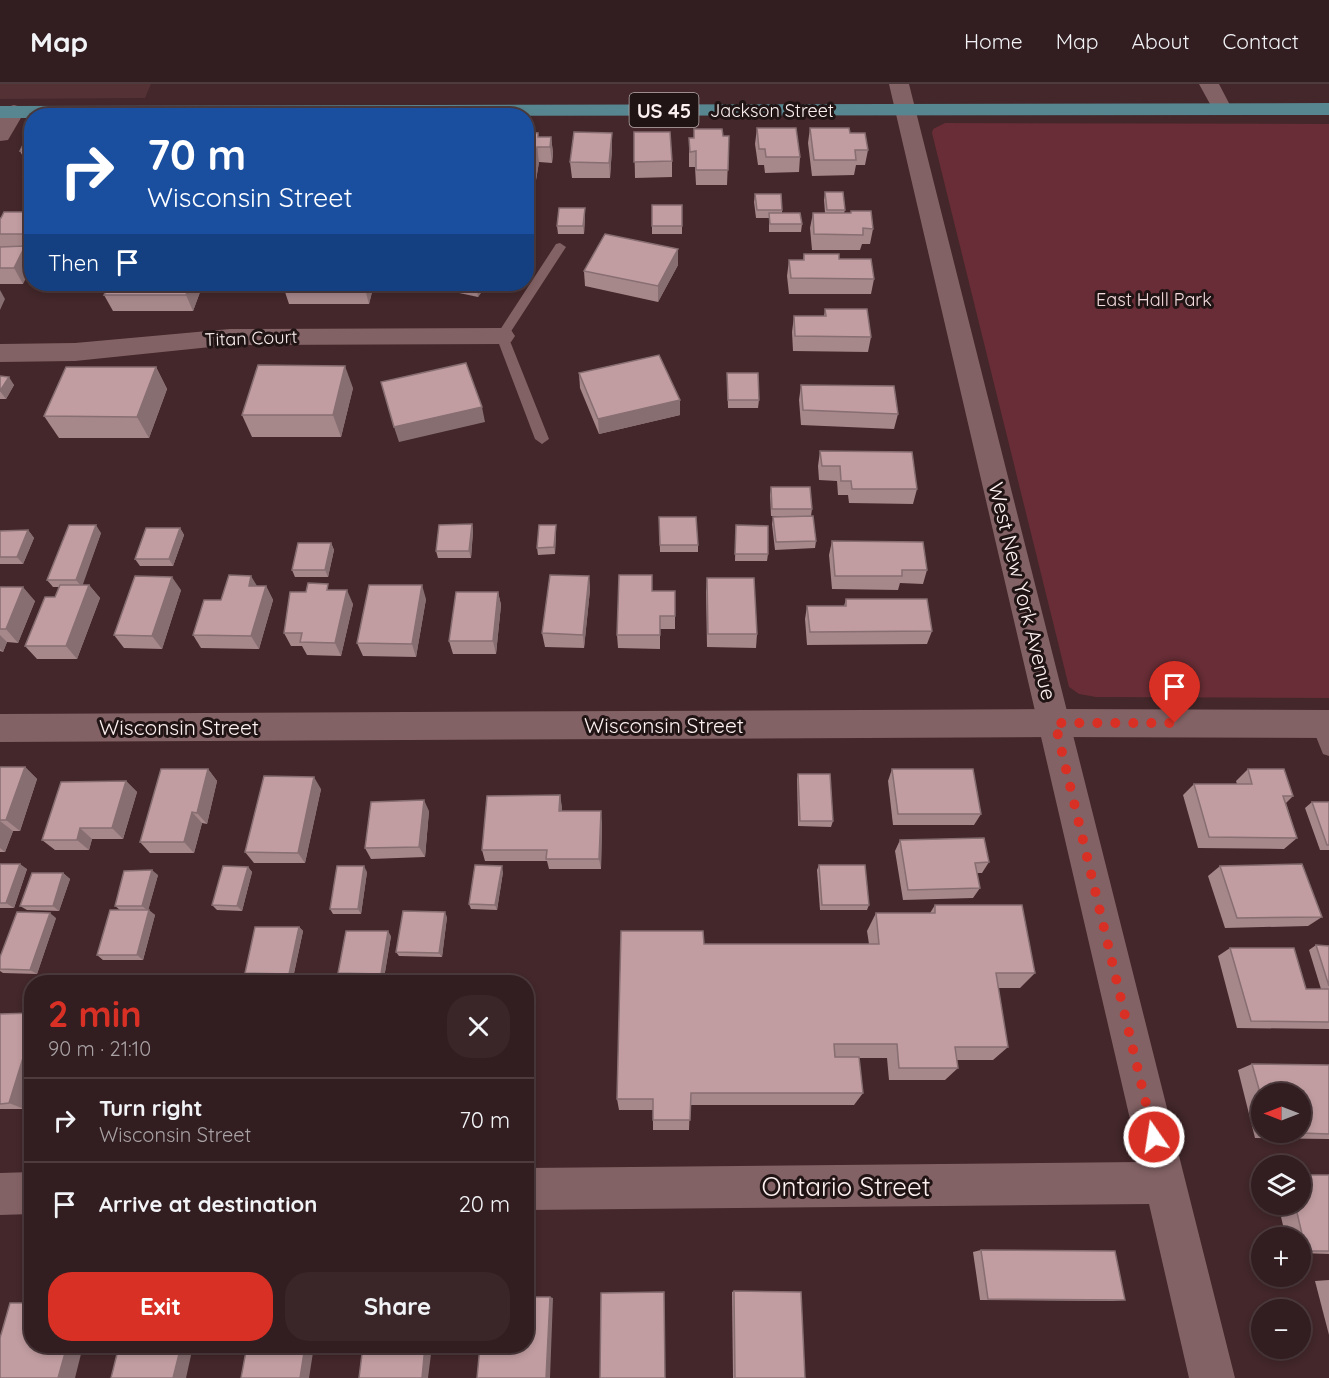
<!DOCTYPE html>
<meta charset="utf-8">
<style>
body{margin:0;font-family:Quicksand,sans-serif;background:#3a2629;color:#f1f3f6;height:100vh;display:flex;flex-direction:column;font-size:22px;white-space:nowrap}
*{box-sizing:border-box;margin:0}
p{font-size:20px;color:#a8a2a5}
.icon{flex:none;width:33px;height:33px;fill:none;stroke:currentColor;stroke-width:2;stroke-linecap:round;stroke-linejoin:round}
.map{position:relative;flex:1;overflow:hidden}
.panel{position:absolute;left:24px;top:891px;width:510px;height:378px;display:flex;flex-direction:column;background:#321d20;border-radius:24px;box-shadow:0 3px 9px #0003,0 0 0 2px #4d3b3e}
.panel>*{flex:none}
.guide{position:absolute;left:24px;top:24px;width:510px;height:183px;border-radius:24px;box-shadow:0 3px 9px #0003,0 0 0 2px #4d3b3e;background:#1a4fa0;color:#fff;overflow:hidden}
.needle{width:39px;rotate:270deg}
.fabs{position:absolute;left:1251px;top:999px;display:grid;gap:12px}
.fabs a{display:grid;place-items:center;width:60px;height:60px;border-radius:50%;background:#321d20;box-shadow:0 3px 9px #0003,0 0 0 2px #4d3b3e;font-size:30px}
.pin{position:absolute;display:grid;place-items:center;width:51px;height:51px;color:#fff;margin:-62px -26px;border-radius:50% 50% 50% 0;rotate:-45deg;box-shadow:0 0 6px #0007}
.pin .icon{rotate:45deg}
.me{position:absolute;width:66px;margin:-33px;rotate:347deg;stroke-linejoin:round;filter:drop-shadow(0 0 4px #0008)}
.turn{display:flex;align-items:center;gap:21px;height:126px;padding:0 24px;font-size:27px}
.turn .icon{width:78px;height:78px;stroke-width:2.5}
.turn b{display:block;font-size:42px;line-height:51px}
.then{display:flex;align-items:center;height:57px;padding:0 24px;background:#0003;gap:12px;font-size:22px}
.round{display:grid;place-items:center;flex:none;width:63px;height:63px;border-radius:24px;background:#3a2629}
.head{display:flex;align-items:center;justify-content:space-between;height:102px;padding:0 24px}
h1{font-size:36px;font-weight:700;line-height:45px;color:#d93025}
.primary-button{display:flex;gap:12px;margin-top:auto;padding:12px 24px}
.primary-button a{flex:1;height:69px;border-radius:24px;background:#d93025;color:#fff;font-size:24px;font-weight:700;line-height:69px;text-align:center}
.primary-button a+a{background:#3a2629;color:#f1f3f6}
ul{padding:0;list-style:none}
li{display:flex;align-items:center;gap:18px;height:84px;padding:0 24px;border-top:2px solid #4d3b3e}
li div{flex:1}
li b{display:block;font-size:22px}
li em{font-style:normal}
header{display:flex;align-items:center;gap:36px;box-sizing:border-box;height:84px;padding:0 30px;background:#321d20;border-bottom:2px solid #4d3b3e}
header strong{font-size:28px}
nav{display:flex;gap:33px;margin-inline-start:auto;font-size:21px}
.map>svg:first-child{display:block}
</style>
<header>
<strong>Map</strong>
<nav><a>Home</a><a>Map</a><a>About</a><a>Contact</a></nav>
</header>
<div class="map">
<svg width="1329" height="1294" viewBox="0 0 1329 1294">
<rect width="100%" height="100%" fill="#43272a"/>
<path fill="#533135" d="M0,0H151L145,14L0,15Z"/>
<path fill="#682d36" d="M945,39L1329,40V614L1096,613L1079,610L1069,603L932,49L933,45Z"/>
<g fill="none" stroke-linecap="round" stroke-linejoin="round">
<g fill="#836265" fill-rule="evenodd">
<path d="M560,159L566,163L508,252L549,355L542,360L535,355L496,252L556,160Z"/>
<path d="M1319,633L1325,635L1329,644V672L1323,670L1311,640L1313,635Z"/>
</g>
<g fill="#836265" fill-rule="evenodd">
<path d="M889,0H909L1235,1294H1189L1149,1120L526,1126V1084L1140,1078Z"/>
<path d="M1199,0H1219L1232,25L1229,29L1222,31L1215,29Z"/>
<path d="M14,21L21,23L25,27L8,56L0,57V33L7,23Z"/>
<path d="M502,244L511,246L515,252L511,258L502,260L230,261L75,277L0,278V260L75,259L230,245Z"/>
<path d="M32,1088V1130L0,1131V1089Z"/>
</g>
<path fill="#836265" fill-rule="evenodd" d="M1055,625L1329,626V654L1055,653L0,658V630Z"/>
<path fill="#588690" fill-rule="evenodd" d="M1329,19V31L32,32V34H0V22Z"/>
</g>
<g fill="#a6878a" fill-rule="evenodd">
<path d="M757,44L800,73L799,88L765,89L764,81H758L755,60Z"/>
<path d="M810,44L850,49L868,66L865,81H856L854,91L812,92L808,59Z"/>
<path d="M32,47V107H31L23,92L28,82L20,67Z"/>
<path d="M526,48L539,53H551L553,69L552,79L539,78L536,96L526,95Z"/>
<path d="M634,48L672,77V93L635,94Z"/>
<path d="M729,52L727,101H696L695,83H689V54Z"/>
<path d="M612,64L610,94H572L570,78Z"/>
<path d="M825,108L845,126L844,129H851V127L873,145L870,160H862L860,166H812L810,144L813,129H825L824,116Z"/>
<path d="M755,110L782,126V129L802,140L801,148H769V134H756L754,118Z"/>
<rect x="652" y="121" width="30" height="29"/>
<path d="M585,124V132L584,150H558L557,142Z"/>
<path d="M32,128V166H27L23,200H0V134Z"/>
<path d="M804,170L874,195L871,210H789L787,192L789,176H803Z"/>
<path d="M678,181L658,218L585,202L584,187Z"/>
<path d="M203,200L193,227H113L104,211Z"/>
<path d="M285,200H374L369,220H289L284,205Z"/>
<path d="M417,200H487L478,213Z"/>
<path d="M825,225L871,253L868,268L793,267L792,248L794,232H824Z"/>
<path d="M156,283L167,305L149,354H59L44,332Z"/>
<path d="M579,289L680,316V331L599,350L580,304Z"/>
<path d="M727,289L759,316L758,324H728Z"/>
<path d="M0,292L14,301L6,315H0Z"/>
<path d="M801,301L898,330L894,345L801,341L799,316Z"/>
<path d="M353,304L341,353H252L242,331Z"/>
<path d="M820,367L917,405L913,420L849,419L848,411H838L837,397L819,396L818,382Z"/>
<path d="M771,403L812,425L811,432L816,457L815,464L775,466L772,440L773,433L782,432H771L770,411Z"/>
<path d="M659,433L698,461V468H660Z"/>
<path d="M472,440L473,447L471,474H438L436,467Z"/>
<path d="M556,441V448L555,470L538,471L537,464Z"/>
<path d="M736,441L768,470L767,477H735Z"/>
<path d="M180,444L184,451L173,482H140L135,475Z"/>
<path d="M28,446L34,454L23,480H0V447Z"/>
<path d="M101,449L82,501H89L100,514L77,575H37L25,562L55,513L59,503H53L47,496Z"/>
<path d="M832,457L927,486L923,500L900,499L898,506L832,505L829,471Z"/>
<path d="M331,459L334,466L328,493H295L292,486Z"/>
<path d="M589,492L590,506L584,564L545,563L542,549Z"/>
<path d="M707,494L757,550L756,564L707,563L706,508Z"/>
<path d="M257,502H266L273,516L259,565L201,564L193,551L221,516Z"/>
<path d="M0,503L35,517L18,559L7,558L3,568L0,567Z"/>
<path d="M181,506L162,565L124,564L114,551Z"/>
<path d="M330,506L353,520L341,572L307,571L302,562H291L284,549L306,508Z"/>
<path d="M653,507H675V545H660V565L618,564L617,551Z"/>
<path d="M498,508L501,521L496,570H453L449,557Z"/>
<path d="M426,515L416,573L363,572L357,559Z"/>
<path d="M846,515L932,547L927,560L807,561L805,535L807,522H844Z"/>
<path d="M0,683H25L37,695L20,747H13L5,768H0Z"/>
<path d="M208,685L217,697L207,740L202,739L194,769H150L140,758Z"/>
<path d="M892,685L981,730L974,741H893L888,697Z"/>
<path d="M1248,685L1293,712L1286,719L1297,754L1284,765L1198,764L1183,711L1194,700H1237L1236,697Z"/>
<path d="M798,690L833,737L831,743L798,742L797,695Z"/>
<path d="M126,697L137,708L123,755H92L89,766H55L42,756Z"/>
<path d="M321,705L305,779H254L245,768Z"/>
<path d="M560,711L562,727L602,738L601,785H549L547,777H485L482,766Z"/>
<path d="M1312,718H1329V766H1320L1305,724Z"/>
<path d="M429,727L425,773L371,775L365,764Z"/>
<path d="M900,756L989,778L982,789H977L980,804L973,814L903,816L895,767Z"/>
<path d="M0,780L27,785L14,824H0Z"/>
<path d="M819,781L869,821L867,826H820L817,786Z"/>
<path d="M1220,782L1322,833L1308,842L1225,844L1208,792Z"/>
<path d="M248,783L252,788L242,827L217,826L212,821Z"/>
<path d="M367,788L361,830H333L330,825Z"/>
<path d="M503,788L497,826L471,825L469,820Z"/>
<path d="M63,789L70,795L59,827L27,826L20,822Z"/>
<path d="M158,791L148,826L155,831L143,876H103L97,871L120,826L115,822Z"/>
<path d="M935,821L1035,889L1020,904H998L1008,963L993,976H957L958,984L945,996H889L887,974H859L863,1009L854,1021H690L689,1046H653V1026H619L617,1015L704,860H869L867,847L876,829H930Z"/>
<path d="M447,833L442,873L399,872L396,868Z"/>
<path d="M56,834L37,890L3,889L0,887V873Z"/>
<path d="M299,843L303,847L293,894H250L245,889Z"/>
<path d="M391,852L384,894H342L338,889Z"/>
<path d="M1316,861L1329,862V945L1237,944L1218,872L1230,864L1306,905H1321L1309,866Z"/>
<path d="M32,929V1001L24,1025H0V930Z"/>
<path d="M1252,980L1329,981V1055L1255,1054L1238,986ZM1262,1010L1300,1048H1262Z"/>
<path d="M1329,1091V1170L1300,1169V1154H1286L1278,1120H1300Z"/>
<path d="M981,1166L1125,1216L1113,1217L980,1216L973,1168Z"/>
<path d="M1329,1196V1251L1315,1197Z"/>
<path d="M734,1207L805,1294H733L732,1208Z"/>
</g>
<g fill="#876e71">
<path d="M612,49V64L610,94L609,79Z"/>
<path d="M551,53L553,69L552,79L550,63Z"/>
<path d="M537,63L539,78L536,96L535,80Z"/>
<path d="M585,124V132L584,150L583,142Z"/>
<path d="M25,162L32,174V183L23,200L14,184Z"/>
<path d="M678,165V181L658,218V202Z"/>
<path d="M190,200H203L193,227L186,211Z"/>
<path d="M366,200H374L369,220L365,205Z"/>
<path d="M476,200H487L478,213Z"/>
<path d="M0,206L5,215L0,226Z"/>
<path d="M345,282L353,304L341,353L333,331Z"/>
<path d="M156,283L167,305L149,354L137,333Z"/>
<path d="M9,293L14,301L6,315L0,307Z"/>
<path d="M680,316V331L599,350L598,335Z"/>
<path d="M482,323L485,338L399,358L394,343Z"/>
<path d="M472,440L473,447L471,474L469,467Z"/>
<path d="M96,441L101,449L82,503L76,496Z"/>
<path d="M556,441V448L555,470L554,463Z"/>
<path d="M180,444L184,451L173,482L169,475Z"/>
<path d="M28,446L34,454L23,480L17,473Z"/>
<path d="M331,459L334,466L328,493L325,486Z"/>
<path d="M251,492L259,505L249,502Z"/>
<path d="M589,492L590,506L584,564L583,551Z"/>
<path d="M172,493L181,506L162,565L152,552Z"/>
<path d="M89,501L100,514L77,575L66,562Z"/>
<path d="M422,501L426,515L416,573L412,560Z"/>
<path d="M266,502L273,516L259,565L251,552Z"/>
<path d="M23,503L35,517L18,559L6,545Z"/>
<path d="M347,506L353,520L341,572L335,559Z"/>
<path d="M498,508L501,521L496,570L493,557Z"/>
<path d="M0,551L7,558L3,568L0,565Z"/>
<path d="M25,683L37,695L20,747L6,736Z"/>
<path d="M208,685L217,697L207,740L197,729Z"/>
<path d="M314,693L321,705L305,779L298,769Z"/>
<path d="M126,697L137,708L123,755L112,744Z"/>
<path d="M560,711L562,723L561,738L559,727Z"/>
<path d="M424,716L429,727L425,773L419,763Z"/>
<path d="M601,727L602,738L601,785L599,775Z"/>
<path d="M192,728L202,739L194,769L184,758Z"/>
<path d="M0,737L13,747L5,768L0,764Z"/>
<path d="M80,744L92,755L89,766L77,756Z"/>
<path d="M20,780L27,785L14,824L6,819Z"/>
<path d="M364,782L367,788L361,830L358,825Z"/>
<path d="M502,782L503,788L497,826L495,821Z"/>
<path d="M248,783L252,788L242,827L237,822Z"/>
<path d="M152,786L158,791L148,827L142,822Z"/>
<path d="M63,789L70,795L59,827L53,822Z"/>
<path d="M149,826L155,831L143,876L137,871Z"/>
<path d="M445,828L447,833L442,873L439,869Z"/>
<path d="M50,829L56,834L37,890L30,886Z"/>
<path d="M299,843L303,847L293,894L289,890Z"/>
<path d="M388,847L391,852L384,894L381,890Z"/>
<path d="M32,945V1001L24,1025L9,1019Z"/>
<path d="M550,1213L553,1214L550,1294H546Z"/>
<path d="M67,1262H83L75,1294H58Z"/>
<path d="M181,1262H193L186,1294H173Z"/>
<path d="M305,1262H314L309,1294H300Z"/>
<path d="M425,1262H432L428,1294H422Z"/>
</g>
<g fill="#c19da1" stroke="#876e71" stroke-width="1.5">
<path d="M757,44H796L800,73H766L765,65H759Z"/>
<path d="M810,44H849L850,49H865L868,66H855L856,76H814Z"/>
<path d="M694,45H722L723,52H729L728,86H696V67L690,68L689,54H694Z"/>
<path d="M30,47H32V67H20Z"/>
<path d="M526,48L538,49V53H551L550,63H537L535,80H526Z"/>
<path d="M574,48L612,49L609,79L570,78Z"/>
<path d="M634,48H670L672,77L634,78Z"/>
<path d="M32,75V92H23Z"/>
<path d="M825,108H843L845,126H827Z"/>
<path d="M755,110H781L782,126H757Z"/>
<rect x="652" y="121" width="30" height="21"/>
<path d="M559,124H585L583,142H557Z"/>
<path d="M851,127H871L873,145L863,144V151L814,150L813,129H851Z"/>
<path d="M4,128H32V150H0V134H1Z"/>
<path d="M769,129H800L802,140H770Z"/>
<path d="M605,150L678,165L658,202L584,187Z"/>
<path d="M25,162L14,184H0V163Z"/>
<path d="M804,170H839V175H871L874,195L791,194L789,176H804Z"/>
<path d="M110,200H190L186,211H104Z"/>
<path d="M285,200H366L365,205H284Z"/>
<path d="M825,225H867L871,253L795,252L794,232H826Z"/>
<path d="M659,271L680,316L598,335L579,289Z"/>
<path d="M466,279L482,323L394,343L381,298Z"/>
<path d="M258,281L345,282L333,331H242Z"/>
<path d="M66,283H156L137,333L44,332Z"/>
<path d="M727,289H758L759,316H728Z"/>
<path d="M0,292L9,293L0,307Z"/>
<path d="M801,301L894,302L898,330L803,326Z"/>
<path d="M820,367L912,368L917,405H852L851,397H841L840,382H822Z"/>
<path d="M771,403H810L812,425H772Z"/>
<path d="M813,432L816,457L776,458L773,433Z"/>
<path d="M659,433H696L698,461H660Z"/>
<path d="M472,440L469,467H436L439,441Z"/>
<path d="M69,441H96L76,496H47Z"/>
<path d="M539,441H556L554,463L537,464Z"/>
<path d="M736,441L768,442V470H735Z"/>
<path d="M146,444H180L169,475H135Z"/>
<path d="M28,446L17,473H0V447Z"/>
<path d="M832,457L923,458L927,486H902V492H835Z"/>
<path d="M298,459H331L325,486H292Z"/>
<path d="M229,491L251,492L249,502H266L251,552L193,551L204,516H221Z"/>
<path d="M550,491L589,492L583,551L542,549Z"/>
<path d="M619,491H652V507H675V532H660V551H617Z"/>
<path d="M135,492L172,493L152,552L114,551Z"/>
<path d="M707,494H754L757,550H708Z"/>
<path d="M308,499L328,500L327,506H347L335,559L300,558L302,549H284L290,508H306Z"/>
<path d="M60,501H89L66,562H25L45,513H55Z"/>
<path d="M369,501H422L412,560L357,559Z"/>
<path d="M0,503H23L6,545H0Z"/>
<path d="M456,508H498L493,557H449Z"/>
<path d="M846,515H927L932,547L810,548L807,522H846Z"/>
<path d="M0,683H25L6,736H0Z"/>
<path d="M161,685H208L197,729L192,728L184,758H140Z"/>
<path d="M892,685H973L981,730H898Z"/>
<path d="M1248,685H1284L1293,712H1283L1297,754L1209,753L1194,700H1252Z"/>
<path d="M798,690H830L833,737H800Z"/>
<path d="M264,692L314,693L298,769L245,768Z"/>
<path d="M126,697L112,744H80L77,756H42L61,698Z"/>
<path d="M560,711L559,727H601L599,775H546L547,766H482L487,712Z"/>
<path d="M424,716L419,763L365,764L371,718Z"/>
<path d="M1312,718H1329V761H1327Z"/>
<path d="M984,754L989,778L975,779L980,804L908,806L900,756Z"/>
<path d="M0,780H20L6,819H0Z"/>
<path d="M1302,780L1322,833L1237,834L1220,782Z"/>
<path d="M475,781L502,782L495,821L469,820Z"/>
<path d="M819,781H865L869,821H822Z"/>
<path d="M223,782L248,783L237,822L212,821Z"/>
<path d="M337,782H364L358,825H330Z"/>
<path d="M152,786L142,822H115L124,787Z"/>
<path d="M32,789H63L53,822H20Z"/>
<path d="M935,821H1022L1035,889H996L1008,963H955L958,984H899L897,960H834L835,973H859L863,1009H691L690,1036H653V1015H617L621,847H703L704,860H879L876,829H935Z"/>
<path d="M110,826H149L137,871H97Z"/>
<path d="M403,827L445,828L439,869L396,868Z"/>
<path d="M17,828L50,829L30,886L0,885V873Z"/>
<path d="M255,843H299L289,890L245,889Z"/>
<path d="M346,847H388L381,890L338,889Z"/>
<path d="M1316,861L1329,862V902Z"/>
<path d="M1230,864H1294L1306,905H1329V938L1251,937Z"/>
<path d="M32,929V945L9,1019L0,1020V930Z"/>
<path d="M1252,980L1329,981V1050L1275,1048H1300V1010H1262V1016Z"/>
<path d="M1300,1091H1329V1167H1306L1295,1120H1300Z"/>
<path d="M981,1166L1115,1167L1125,1216L988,1215Z"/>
<path d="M734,1207L801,1208L805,1294H735Z"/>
<path d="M664,1208L665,1294H600L601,1209Z"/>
<path d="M526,1213H550L546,1294H477L480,1262H526Z"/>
<path d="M10,1219H32V1262H67L58,1294H0V1254Z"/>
<path d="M119,1262H181L173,1294H111Z"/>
<path d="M247,1262H305L300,1294H241Z"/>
<path d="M363,1262H425L422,1294H359Z"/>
</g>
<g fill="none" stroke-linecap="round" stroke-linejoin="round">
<path stroke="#d93025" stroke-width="10" stroke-dasharray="0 18" d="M1154,1053L1055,639H1175"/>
</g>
<g text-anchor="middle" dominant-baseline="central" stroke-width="6" stroke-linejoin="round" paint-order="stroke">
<g font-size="18" fill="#fcf0f1" stroke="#211415">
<text x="772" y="26">Jackson Street</text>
<text transform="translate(251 254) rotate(-2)">Titan Court</text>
</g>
<g font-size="18" fill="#f4dcde" stroke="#211415">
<text x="1154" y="215">East Hall Park</text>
</g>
<rect fill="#211415" stroke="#baaeaf" stroke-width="1.5" x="629.5" y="9" width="69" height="34" rx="4.5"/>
<g font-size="20" font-weight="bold" fill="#fcf0f1">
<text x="664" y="26">US 45</text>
</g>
<g font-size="21" fill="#fcf0f1" stroke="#211415">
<text transform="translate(1023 507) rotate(76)">West New York Avenue</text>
<text x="664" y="641">Wisconsin Street</text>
<text x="179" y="643">Wisconsin Street</text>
</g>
<g font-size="26" fill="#fcf0f1" stroke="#211415">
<text x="846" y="1102">Ontario Street</text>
</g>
</g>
</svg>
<div class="fabs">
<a><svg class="needle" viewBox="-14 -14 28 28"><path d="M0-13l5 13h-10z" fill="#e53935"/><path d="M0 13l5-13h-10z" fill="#a8a2a5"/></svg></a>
<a><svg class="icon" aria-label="layers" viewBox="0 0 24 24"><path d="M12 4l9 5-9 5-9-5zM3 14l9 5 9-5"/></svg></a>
<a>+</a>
<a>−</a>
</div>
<div class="pin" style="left:1175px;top:639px;background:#d93025"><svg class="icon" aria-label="arrive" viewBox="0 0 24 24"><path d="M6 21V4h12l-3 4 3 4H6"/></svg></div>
<svg class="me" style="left:1154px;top:1053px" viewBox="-20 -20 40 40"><circle r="17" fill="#d93025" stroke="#fff" stroke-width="3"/><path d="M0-11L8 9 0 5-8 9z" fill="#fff"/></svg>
<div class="guide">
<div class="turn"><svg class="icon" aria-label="right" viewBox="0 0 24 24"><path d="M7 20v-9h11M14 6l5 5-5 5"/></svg><div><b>70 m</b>Wisconsin Street</div></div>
<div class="then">Then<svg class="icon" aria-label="arrive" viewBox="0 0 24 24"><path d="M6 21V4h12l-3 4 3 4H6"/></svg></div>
</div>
<section class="panel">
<div class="head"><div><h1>2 min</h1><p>90 m · 21:10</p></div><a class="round"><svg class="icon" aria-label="close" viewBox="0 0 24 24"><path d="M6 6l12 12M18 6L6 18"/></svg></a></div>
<ul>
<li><svg class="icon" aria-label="right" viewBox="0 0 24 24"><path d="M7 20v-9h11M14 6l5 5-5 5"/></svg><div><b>Turn right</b><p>Wisconsin Street</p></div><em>70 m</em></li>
<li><svg class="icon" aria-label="arrive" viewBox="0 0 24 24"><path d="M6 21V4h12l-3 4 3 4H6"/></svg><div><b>Arrive at destination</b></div><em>20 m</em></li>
</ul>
<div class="primary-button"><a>Exit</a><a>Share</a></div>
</section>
</div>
